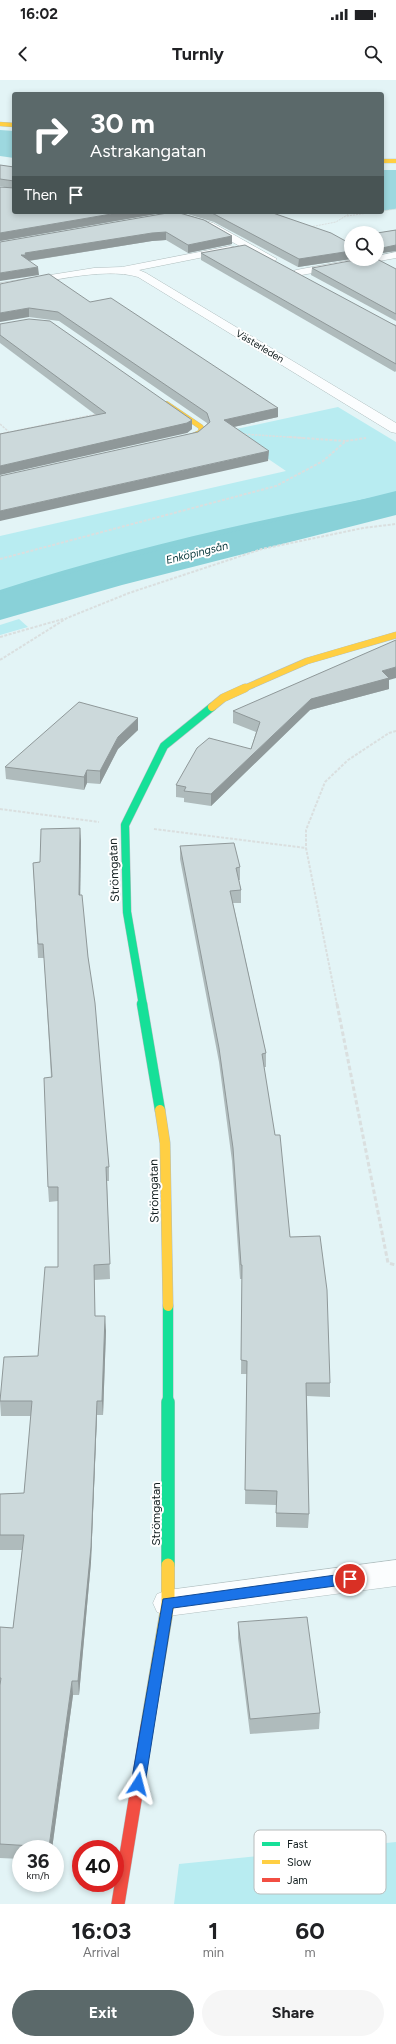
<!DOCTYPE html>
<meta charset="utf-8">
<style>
body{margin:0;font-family:Figtree,sans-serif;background:#f6f6f6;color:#202124;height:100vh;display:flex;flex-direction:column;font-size:15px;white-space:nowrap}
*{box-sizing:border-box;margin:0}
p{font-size:13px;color:#757577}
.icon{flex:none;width:22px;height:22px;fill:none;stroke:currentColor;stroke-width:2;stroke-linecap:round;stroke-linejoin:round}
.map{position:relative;height:1824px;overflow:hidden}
.sheet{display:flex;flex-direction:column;background:#fff;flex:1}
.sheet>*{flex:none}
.top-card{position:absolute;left:12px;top:12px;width:372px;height:122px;border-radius:4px;box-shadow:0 2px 6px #0003;background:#5b696a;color:#fff;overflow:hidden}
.tools{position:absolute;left:344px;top:146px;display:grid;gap:8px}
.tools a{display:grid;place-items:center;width:40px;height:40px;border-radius:50%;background:#fff;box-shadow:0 2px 6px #0003;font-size:20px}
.speed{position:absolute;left:12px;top:1760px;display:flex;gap:8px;font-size:20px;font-weight:700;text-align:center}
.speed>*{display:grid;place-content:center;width:52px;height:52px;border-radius:50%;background:#fff;box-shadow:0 2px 6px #0003;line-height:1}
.speed small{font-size:10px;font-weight:400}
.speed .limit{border:6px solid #d22;background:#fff;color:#111}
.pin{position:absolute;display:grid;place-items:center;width:34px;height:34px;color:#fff;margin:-17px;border:2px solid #fff;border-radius:50%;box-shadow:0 1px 4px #0007}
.me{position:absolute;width:44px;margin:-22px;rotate:9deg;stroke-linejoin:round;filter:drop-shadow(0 0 3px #0008)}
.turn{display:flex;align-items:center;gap:14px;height:84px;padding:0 12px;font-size:18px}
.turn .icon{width:52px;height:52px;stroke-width:2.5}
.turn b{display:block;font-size:28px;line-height:34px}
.then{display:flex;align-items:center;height:38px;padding:0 12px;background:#0003;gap:8px;font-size:15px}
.eta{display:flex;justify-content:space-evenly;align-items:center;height:68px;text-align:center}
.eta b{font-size:24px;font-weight:700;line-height:28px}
.button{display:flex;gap:8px;margin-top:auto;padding:8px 12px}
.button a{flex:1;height:46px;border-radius:24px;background:#5b696a;color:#fff;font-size:16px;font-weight:700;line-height:46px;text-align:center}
.button a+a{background:#f6f6f6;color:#202124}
.status{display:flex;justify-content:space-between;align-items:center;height:28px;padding:0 20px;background:#fff;direction:ltr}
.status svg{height:11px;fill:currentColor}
header{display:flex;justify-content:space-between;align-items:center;height:52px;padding:0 12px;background:#fff;font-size:18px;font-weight:700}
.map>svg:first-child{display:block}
</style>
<div class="status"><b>16:02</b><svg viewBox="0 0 49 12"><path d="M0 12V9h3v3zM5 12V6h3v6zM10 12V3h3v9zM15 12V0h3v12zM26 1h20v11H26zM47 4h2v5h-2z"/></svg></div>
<header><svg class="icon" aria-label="back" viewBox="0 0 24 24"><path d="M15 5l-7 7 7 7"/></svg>Turnly<svg class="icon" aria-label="search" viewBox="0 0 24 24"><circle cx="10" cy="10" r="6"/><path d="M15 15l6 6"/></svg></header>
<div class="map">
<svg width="396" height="1824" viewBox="0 0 396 1824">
<rect width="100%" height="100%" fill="#e3f4f6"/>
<g fill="#b8ecf1">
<path d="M338,327L396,362V414L0,511V456L286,391L227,351Z"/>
<path d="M19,539L28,547L0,555V545Z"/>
<path d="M396,1762V1824H174L179,1784Z"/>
</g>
<g fill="#9dd8df">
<path d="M0,50L14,51V78L0,76Z"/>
<path d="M383,90H396V129L382,131Z"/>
</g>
<path fill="#89d1d8" d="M396,413V424L287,446L0,530V510C130,468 262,439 396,413Z"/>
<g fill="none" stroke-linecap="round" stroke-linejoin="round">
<path fill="#89d1d8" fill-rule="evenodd" d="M396,411V435L122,505L0,540V513L92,487Z"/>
<g stroke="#b0bebf" stroke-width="1">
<g id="street">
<path d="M156,132H176L213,143L277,179L275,181H267L205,147L157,134Z"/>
<path d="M230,166L234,167L236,169L234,171L139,190L146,193L396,343V353L391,352L138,197C103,186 37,204 0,211V203L94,188L122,187Z"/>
<path d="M396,172V178L296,196L290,193L296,190L356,179H377V176Z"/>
<path d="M396,1480V1506L168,1536L157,1532L153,1523L157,1514L168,1510Z"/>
</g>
</g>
<g stroke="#b0bebf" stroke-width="9">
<path id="fast-far2" d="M143,925L127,832L125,745L164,666L212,627"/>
</g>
<g stroke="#b0bebf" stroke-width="11">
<g id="fast-far1">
<path d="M142,924L160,1030"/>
<path d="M168,1226V1323"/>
</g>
</g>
<g stroke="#b0bebf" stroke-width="14">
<path id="fast" d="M168,1322V1485"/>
</g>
<g stroke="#b0bebf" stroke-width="4.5">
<g id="slow-far5">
<path d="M0,44L14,45"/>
<path d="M382,81H396"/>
</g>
</g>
<g stroke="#b0bebf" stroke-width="5.5">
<path id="slow-far4" d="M167,324L201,347V352L188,358"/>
</g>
<g stroke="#b0bebf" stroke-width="7">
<g id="slow-far3">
<path d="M175,361L192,357"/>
<path d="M243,609L307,581L396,555"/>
</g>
</g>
<g stroke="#b0bebf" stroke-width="9">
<path id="slow-far2" d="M212,627L223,618L245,608"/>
</g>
<g stroke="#b0bebf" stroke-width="11">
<path id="slow-far1" d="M160,1030L165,1063L168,1226"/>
</g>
<g stroke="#b0bebf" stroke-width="14">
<path id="slow" d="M147,1647L168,1523V1485"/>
</g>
<g stroke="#b0bebf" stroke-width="14">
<path id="jam" d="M118,1824L147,1647"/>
</g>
<g stroke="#dadfdf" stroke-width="1" stroke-dasharray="2 1" stroke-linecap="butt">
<path d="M347,136L396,129"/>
<path d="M310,147L336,142L352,132"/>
</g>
<g stroke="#dadfdf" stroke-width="1.5" stroke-dasharray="2.5 1" stroke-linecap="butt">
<path d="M0,344L9,352"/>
<path d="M0,354L97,334"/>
<path d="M241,354L304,358"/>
</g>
<g stroke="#dadfdf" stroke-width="2" stroke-dasharray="3 1.5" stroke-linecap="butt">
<path d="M289,357L345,361"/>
<path d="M0,479L276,406L323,381L346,361L366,358"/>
<path d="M0,557L63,539"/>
<path d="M0,580L67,538L129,513L262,469L363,448L396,444"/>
<path d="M0,729L99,742"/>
<path d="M154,749L306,768"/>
<path d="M337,925L306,768V750L325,702L348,680L389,653L396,651"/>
</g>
<path stroke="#dadfdf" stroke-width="3" stroke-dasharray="4.5 2.5" stroke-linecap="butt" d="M337,924L388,1183L396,1185"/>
<use href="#street" fill="#fbfdfe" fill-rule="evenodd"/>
<use href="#fast-far2" stroke="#16e098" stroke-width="8"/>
<use href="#fast-far1" stroke="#16e098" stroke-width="10"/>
<use href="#fast" stroke="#16e098" stroke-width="13"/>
<use href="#slow-far5" stroke="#ffcf43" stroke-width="4"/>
<use href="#slow-far4" stroke="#ffcf43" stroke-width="5"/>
<use href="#slow-far3" stroke="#ffcf43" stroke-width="6"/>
<use href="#slow-far2" stroke="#ffcf43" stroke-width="8"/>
<use href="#slow-far1" stroke="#ffcf43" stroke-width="10"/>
<use href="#slow" stroke="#ffcf43" stroke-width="13"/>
<use href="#jam" stroke="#f24e42" stroke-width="13"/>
</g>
<g fill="#afbbbc">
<path d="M0,85L14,87V132H156V134L0,161V107L9,108L0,106Z"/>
<path d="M173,132L232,156V164L188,173L166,160L152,161L29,181L39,195L0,162Z"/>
<path d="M181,132H270L347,162V159L351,158V179L298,187L214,142Z"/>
<path d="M396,150V172V171L382,173L377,172V153Z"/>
<path d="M201,173L396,245V291L395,292L201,180Z"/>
<path d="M312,188L396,189V241L311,195Z"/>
<path d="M0,204L90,222L278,328V337L234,347L268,381L198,352L207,344V343L59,241L29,237Z"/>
<path d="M0,244L192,349L187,353L96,335L0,263Z"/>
<path d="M389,600V609L310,630L211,726L184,722V718L176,717V705L251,669L256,652L233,643V631Z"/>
<path d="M138,638V650L118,669L100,704L87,703L84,710L6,699L5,687Z"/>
<path d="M81,761L80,815L88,877L109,1087V1101H107L110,1199L94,1200L95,1236L106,1251L103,1335H97L91,1482L79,1615H73L52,1769H21V1779L0,1778V1547L13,1548L22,1470H0V1414L24,1413L31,1336H1L0,1321L38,1276L58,1187V1121L49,1122L48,1107L51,997L44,878H38L33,783L40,782Z"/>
<path d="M180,766L240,787V800H239L241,810V823H233L266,973V987H264L290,1157L330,1303V1317L307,1316L309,1434L308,1448L276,1447V1425L245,1424L247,1294H241L242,1199H240L232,1081L219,982L180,779Z"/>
<path d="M238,1542L320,1633L319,1649L250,1654L238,1558Z"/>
</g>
<g fill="#8f9899">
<path d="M123,132H156V134L0,161V153Z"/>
<path d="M166,152V160L152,161L27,181L21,175L25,173L152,153Z"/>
<path d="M232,156V164L188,173V165Z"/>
<path d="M396,165V171L382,173V168Z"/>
<path d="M351,171V179L298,187L299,179Z"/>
<path d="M38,187L39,195L0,201V193Z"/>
<path d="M29,228V237L0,242V233Z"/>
<path d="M278,328V337L224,349V340Z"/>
<path d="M192,340V349L187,353L0,395V386Z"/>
<path d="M269,371L268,381L0,441V431Z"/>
<path d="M396,587V598L389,600V609L310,630L211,726V714L311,619L382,591Z"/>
<path d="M138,638V650L118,669L100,704V691L118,657Z"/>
<path d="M87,690V703L84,710V697Z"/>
<path d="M80,748L81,761L80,829L79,815Z"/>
<path d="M105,1236L106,1251L103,1335L102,1321Z"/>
<path d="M97,1321V1335L91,1482L79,1615L78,1601Z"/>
<path d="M72,1601L73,1615L52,1769H49Z"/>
</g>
<g fill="#ccd9db" stroke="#8f9899">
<path d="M0,85L14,87V101L0,99Z"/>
<path d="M0,107L14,108V132H123L0,153Z"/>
<path d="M173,132H176L204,140L232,156L188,165L166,152L152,153L25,173L26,175H21L38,187L0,193V162Z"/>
<path d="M208,132H270L331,153L351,164V171L299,179L214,134Z"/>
<path d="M396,150V165L382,168L377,167V153Z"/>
<path d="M351,158V162L347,161V159Z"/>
<path d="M245,165L396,246V284L201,173Z"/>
<path d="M360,179H377L396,189V234L312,188Z"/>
<path d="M49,194L90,222L111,218L278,328L224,340L269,371L0,431V396L198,352L210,342L207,333L58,232L29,228L0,233V204Z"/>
<path d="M29,239L50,241L192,340L187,343L0,386V354L106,333L0,255V244Z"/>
<path d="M396,560V587L382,591L389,598L311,619L211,714L184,711L186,707L176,705L197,668L209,658L251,669L260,642L233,631Z"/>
<path d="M79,622L138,638L118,657L100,691L87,690L84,697L5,687Z"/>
<path d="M80,748L79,815H82L88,877L95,923L109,1087H106L110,1184L94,1185L95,1236H105L102,1321H97L91,1467L78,1601H72L49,1767L0,1764V1605L1,1598H0V1547L13,1548L24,1455H0V1414L24,1413L32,1321H0L4,1277L38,1276L45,1187H58V1107H48L44,998L52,997L43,864H38L33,783L40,782L41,749Z"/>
<path d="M234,763L240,787L236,788L241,810L230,811L266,973L262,974L275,1055H280L290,1157L320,1156L327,1210L330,1303H306L309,1434L276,1433L277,1411L245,1410L247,1281L241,1280L242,1185H241L233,1068L219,968L180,766Z"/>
<path d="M307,1537L320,1633L250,1639L238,1542Z"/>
</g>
<path fill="#1a73e8" stroke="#114b97" d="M350,1493L355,1495L357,1499L355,1503L350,1504L173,1528L145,1704L143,1708L138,1710L133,1708L131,1704L163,1519Z"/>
<g text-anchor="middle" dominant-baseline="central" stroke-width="4" stroke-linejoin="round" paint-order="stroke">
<g font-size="10" fill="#121e1f" stroke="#fff">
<text transform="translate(260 266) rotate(31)">Västerleden</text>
</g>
<g font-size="11" font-style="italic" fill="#09393d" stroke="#fff">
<text transform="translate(197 473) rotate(-14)">Enköpingsån</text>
</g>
<g font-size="12" fill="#121e1f" stroke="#fff">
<text transform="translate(114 790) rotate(-92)">Strömgatan</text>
<text transform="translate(154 1111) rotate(-91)">Strömgatan</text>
<text transform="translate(156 1434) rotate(-90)">Strömgatan</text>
</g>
</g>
<rect x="254" y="1750" width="132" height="64" rx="6" fill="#fff" stroke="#b8bcbc" stroke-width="1"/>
<rect x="262" y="1762" width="18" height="4" fill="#16e098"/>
<rect x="262" y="1780" width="18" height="4" fill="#ffcf43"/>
<rect x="262" y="1798" width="18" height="4" fill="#f24e42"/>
<g font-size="11" fill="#121e1f">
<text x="287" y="1768">Fast</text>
<text x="287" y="1786">Slow</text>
<text x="287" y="1804">Jam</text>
</g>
</svg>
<div class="tools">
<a><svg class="icon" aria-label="search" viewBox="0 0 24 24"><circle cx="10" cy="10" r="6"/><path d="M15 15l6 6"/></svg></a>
</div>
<div class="speed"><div>36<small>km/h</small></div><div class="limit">40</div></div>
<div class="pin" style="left:350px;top:1499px;background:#d93025"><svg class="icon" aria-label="arrive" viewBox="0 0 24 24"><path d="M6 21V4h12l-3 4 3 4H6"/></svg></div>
<svg class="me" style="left:138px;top:1704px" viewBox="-20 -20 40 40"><path d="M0-17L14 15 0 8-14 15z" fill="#1a73e8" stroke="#fff" stroke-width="4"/></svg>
<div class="top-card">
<div class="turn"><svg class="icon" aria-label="right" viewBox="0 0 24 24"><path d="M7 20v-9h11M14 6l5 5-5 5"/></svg><div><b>30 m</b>Astrakangatan</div></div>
<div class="then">Then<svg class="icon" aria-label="arrive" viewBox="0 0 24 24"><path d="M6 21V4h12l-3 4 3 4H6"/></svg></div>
</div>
</div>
<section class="sheet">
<div class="eta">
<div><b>16:03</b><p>Arrival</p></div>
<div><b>1</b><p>min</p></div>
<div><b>60</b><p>m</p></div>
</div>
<div class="button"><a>Exit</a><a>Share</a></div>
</section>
